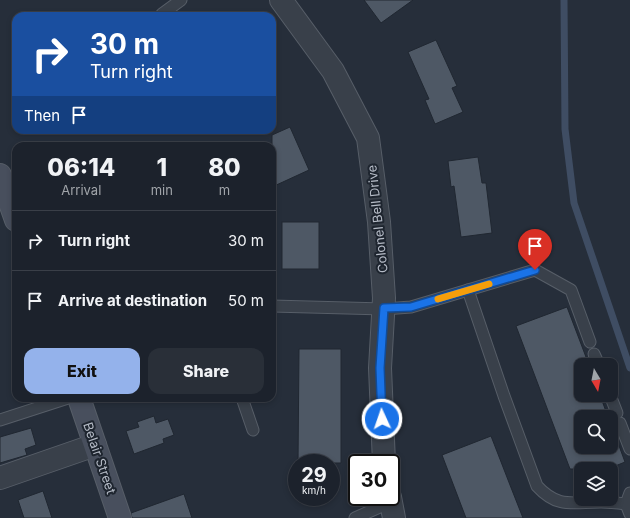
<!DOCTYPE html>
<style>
body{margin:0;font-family:Inter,sans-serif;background:#292f38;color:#f1f3f6;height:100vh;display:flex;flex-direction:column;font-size:15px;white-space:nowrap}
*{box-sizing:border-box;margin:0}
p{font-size:13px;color:#a0a4a9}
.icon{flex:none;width:22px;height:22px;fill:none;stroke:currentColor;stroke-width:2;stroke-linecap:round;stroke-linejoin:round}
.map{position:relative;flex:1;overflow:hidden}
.panel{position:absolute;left:12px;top:142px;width:264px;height:260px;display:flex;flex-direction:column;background:#1c222c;border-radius:12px;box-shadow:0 2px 6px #0003,0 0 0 1px #3a3f48}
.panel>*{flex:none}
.hud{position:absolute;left:12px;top:12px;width:264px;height:122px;border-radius:12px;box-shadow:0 2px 6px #0003,0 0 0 1px #3a3f48;background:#1a4fa0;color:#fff;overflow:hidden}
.needle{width:26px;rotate:170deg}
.fabs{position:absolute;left:574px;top:358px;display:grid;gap:8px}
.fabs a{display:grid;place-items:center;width:44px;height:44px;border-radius:8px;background:#1c222c;box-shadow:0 2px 6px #0003,0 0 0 1px #3a3f48;font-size:20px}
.speed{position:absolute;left:288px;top:454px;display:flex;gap:8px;font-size:20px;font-weight:700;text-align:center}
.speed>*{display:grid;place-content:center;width:52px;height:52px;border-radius:50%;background:#1c222c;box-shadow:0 2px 6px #0003,0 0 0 1px #3a3f48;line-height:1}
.speed small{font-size:10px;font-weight:400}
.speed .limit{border:2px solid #111;border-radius:6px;background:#fff;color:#111}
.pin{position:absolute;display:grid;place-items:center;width:34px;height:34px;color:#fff;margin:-41px -17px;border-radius:50% 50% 50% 0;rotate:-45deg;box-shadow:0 0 4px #0007}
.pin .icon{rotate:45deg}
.me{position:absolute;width:44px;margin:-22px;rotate:357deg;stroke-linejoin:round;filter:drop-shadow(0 0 3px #0008)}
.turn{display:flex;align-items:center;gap:14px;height:84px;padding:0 12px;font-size:18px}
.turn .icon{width:52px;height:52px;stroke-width:2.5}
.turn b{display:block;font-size:28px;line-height:34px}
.then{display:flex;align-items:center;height:38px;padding:0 12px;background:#0003;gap:8px;font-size:15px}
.eta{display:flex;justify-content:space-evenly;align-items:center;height:68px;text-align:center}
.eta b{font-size:24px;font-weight:800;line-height:28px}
.button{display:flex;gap:8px;margin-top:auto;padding:8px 12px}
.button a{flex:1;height:46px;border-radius:12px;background:#94b2eb;color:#111;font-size:16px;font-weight:800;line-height:46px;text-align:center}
.button a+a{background:#292f38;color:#f1f3f6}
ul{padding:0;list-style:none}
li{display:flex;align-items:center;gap:12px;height:60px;padding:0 12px;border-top:1px solid #3a3f48}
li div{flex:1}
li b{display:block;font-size:15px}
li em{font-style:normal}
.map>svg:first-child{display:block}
</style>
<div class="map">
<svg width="630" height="518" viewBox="0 0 630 518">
<rect width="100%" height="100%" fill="#262e3a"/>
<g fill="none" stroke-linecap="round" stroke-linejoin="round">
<path stroke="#3f4d63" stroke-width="7" d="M564,0L565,129L574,203L630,368"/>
</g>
<g fill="#4e5865" stroke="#202731">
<path d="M364,0H413L381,23Z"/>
<path d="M436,40L457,86L452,88L463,112L435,124L425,100L429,99L408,52Z"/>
<path d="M290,127L309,170L272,187V135Z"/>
<path d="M478,157L482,183H486L492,233L461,237L454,186L451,187L448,161Z"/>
<rect x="282" y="222" width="37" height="47"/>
<path d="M567,307L589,365H581V395H600L608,417H581V447H611V424L625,462L608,469H570L516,326Z"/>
<path d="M299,349H341V463H298Z"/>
<path d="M154,416L156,423L168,419L174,435L163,439L164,443L134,454L126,431L139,427L137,422Z"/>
<path d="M31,428L36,445L25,449L27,455L0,463V437Z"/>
<path d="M491,436L510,485L523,518H466L442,455Z"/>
<path d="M43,491L52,518H24L18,500Z"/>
<path d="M184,494L192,518H132L131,513Z"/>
</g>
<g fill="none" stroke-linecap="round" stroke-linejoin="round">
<g stroke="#575e68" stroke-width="13">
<g id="lane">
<path d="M162,14L181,0"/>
<path d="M468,290L504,396L537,486C558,509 573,502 601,502C609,502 618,503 626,504"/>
<path d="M272,306L384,309L411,307L535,270L571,290L590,342"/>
<path d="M594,354L599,365"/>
<path d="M610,395L617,413"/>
<path d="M242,398L253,430"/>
<path d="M0,420L68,398"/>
<path d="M620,423L630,449"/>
<path d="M630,493L626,504L630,514"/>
<path d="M355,518L391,502"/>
</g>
</g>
<g stroke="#575e68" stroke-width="24">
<g id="street">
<path d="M281,0L333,71L368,138L379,222L384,298L380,368L384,463"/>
<path d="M0,478L95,445"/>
<path d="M390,497L394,518"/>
</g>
</g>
<g stroke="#575e68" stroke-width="24">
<g id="secondary">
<path d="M0,175L16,220"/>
<path d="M79,398L120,518"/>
</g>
</g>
<use href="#lane" stroke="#39404a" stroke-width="11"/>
<use href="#street" stroke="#39404a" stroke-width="22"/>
<use href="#secondary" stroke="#484f5d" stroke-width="22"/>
</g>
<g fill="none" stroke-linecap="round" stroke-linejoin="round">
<g stroke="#114b97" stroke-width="10">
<path id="route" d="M382,419L380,368L384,308L411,307L535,270"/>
</g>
<use href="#route" stroke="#1a73e8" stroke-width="7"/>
<path stroke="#f59e0b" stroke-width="7" d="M438,299L489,284"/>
</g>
<g text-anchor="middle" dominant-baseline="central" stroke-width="4" stroke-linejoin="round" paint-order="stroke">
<g font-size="13" fill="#b5bbc6" stroke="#1e252f">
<text transform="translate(377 219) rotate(-96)">Colonel Bell Drive</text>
<text transform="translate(100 458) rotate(71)">Belair Street</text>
</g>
</g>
</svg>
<div class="fabs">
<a><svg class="needle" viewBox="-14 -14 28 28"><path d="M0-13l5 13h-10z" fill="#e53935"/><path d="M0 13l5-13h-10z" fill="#a0a4a9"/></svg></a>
<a><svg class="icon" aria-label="search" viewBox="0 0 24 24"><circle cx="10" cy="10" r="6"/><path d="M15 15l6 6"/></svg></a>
<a><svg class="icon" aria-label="layers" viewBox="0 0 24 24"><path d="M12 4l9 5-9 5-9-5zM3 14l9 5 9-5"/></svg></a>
</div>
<div class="speed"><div>29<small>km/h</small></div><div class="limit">30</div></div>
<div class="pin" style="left:535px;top:270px;background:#d93025"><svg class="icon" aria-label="arrive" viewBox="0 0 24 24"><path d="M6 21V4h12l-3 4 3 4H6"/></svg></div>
<svg class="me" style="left:382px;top:419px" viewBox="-20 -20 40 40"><circle r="17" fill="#1a73e8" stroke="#fff" stroke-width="3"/><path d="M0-11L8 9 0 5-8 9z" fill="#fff"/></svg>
<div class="hud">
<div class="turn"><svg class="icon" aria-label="right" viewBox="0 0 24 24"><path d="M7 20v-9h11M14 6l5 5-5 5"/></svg><div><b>30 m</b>Turn right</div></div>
<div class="then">Then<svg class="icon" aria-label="arrive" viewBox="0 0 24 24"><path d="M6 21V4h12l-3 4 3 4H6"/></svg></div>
</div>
<section class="panel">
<div class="eta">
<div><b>06:14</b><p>Arrival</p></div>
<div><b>1</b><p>min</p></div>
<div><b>80</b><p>m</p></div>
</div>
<ul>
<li><svg class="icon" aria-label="right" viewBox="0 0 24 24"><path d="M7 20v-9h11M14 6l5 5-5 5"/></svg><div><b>Turn right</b></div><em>30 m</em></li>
<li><svg class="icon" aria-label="arrive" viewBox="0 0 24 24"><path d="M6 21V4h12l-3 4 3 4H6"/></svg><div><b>Arrive at destination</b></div><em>50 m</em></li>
</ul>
<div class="button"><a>Exit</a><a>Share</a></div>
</section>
</div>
